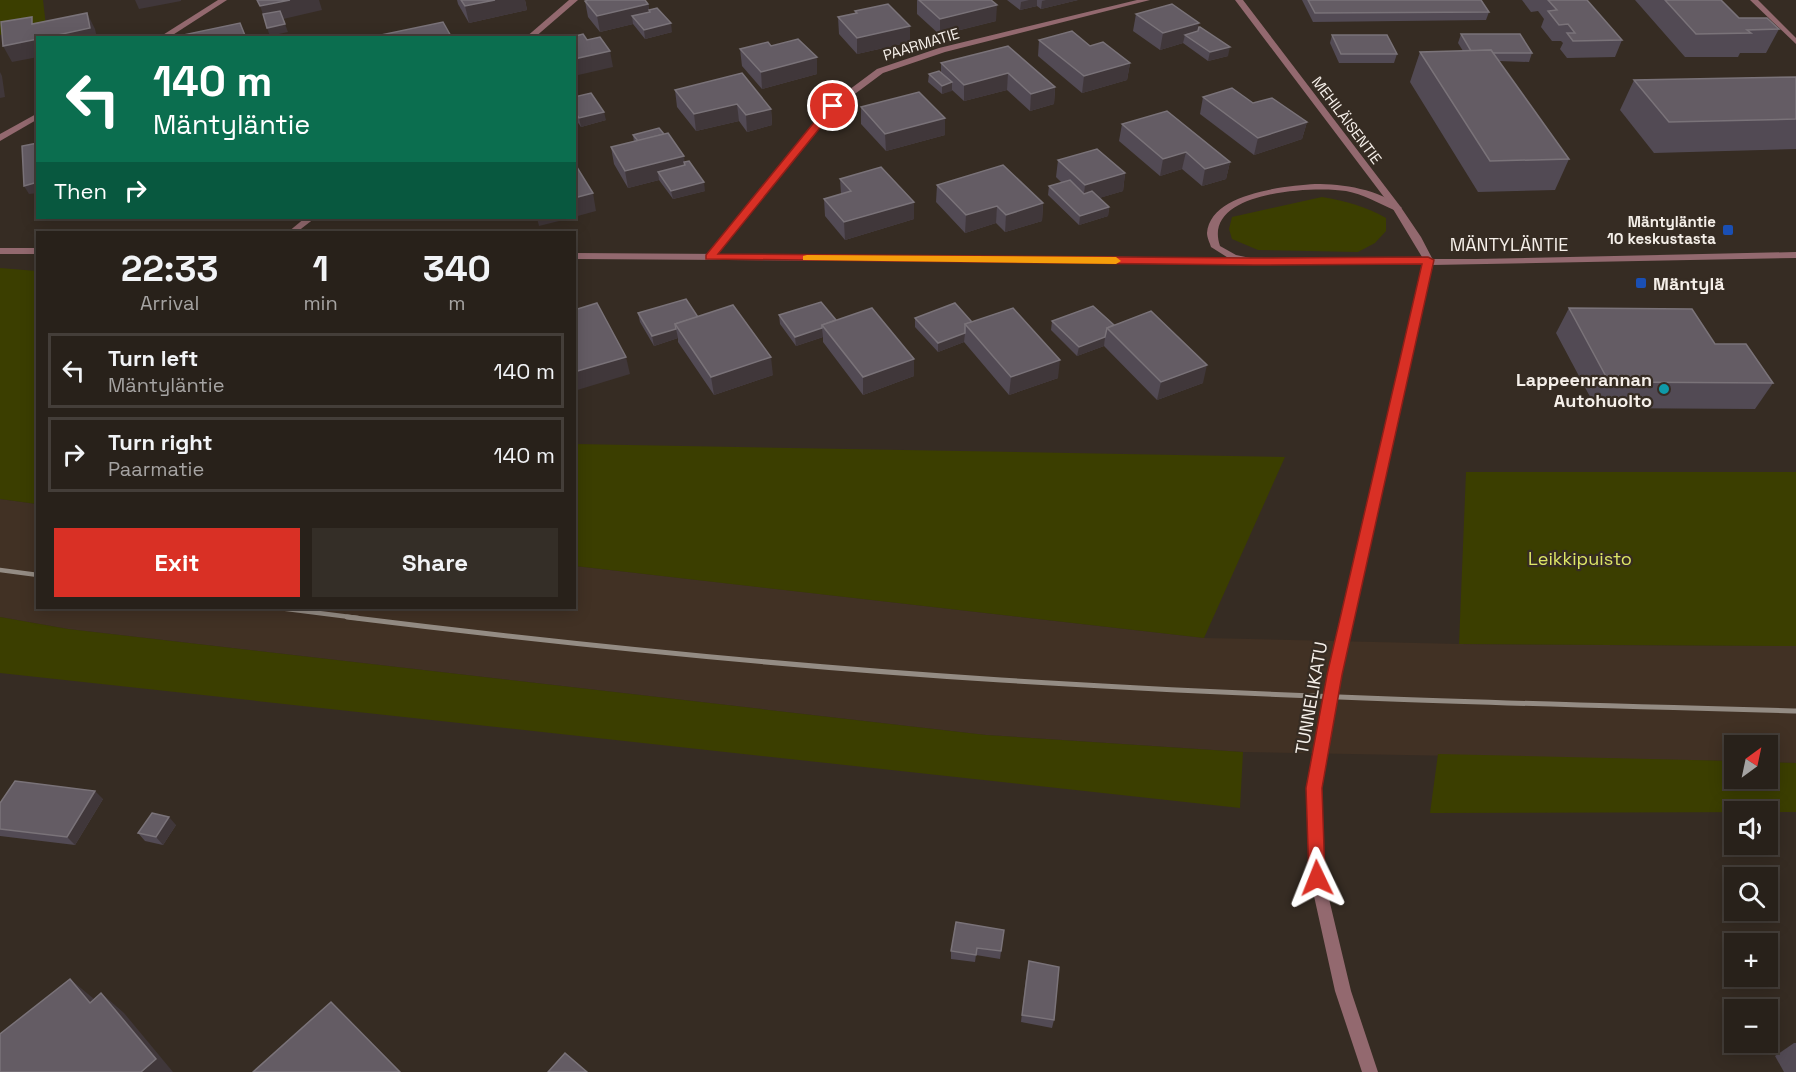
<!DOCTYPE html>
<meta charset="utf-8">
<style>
body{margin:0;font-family:"Space Grotesk",sans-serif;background:#342e27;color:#f1f3f6;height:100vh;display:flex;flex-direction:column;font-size:22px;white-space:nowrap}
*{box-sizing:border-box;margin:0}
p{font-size:20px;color:#a5a3a2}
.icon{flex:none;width:33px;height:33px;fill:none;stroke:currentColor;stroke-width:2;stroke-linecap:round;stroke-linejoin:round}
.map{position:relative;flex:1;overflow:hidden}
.sheet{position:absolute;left:36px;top:231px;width:540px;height:378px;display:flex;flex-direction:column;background:#28211a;border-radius:0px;box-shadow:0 3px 15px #0003,0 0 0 2px #443e39}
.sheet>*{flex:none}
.guide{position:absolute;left:36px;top:36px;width:540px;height:183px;border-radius:0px;box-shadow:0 3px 15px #0003,0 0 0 2px #443e39;background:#0b6e4f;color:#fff;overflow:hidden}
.needle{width:39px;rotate:33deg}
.tools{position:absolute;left:1724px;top:735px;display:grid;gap:12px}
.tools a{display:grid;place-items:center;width:54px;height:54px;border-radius:0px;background:#28211a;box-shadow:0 3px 15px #0003,0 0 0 2px #443e39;font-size:30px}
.pin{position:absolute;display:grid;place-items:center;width:51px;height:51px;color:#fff;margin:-26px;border:3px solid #fff;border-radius:50%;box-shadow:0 2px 6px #0007}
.me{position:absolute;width:66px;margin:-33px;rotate:358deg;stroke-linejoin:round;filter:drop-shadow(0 0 4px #0008)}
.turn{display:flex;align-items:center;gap:21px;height:126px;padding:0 18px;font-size:27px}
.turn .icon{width:78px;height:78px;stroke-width:2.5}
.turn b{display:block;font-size:42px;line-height:51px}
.then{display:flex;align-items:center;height:57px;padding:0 18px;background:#0003;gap:12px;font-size:22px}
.eta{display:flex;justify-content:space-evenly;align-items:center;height:102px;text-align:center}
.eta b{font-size:36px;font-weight:800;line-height:42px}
.action{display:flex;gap:12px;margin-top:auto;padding:12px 18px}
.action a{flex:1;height:69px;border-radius:0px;background:#d93025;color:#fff;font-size:24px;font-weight:800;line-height:69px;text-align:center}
.action a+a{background:#342e27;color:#f1f3f6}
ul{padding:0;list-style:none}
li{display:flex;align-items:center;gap:18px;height:75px;margin:0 12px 9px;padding:0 6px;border:3px solid #443e39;border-radius:0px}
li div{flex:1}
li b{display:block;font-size:22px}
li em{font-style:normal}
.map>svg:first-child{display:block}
</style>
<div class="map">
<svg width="1796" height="1072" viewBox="0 0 1796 1072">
<rect width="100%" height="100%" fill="#362c23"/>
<path fill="#413124" d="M0,499L37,504L38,608H574L575,566L1205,638L1459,644L1796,646V763L1767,762V746H1734V761L1243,752L986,735L68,629L0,617Z"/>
<g fill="#3b3e00">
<path d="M0,0H43L46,26L0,35Z"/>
<path d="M1322,197C1345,201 1365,206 1386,218V231L1375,243L1358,252L1258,250L1232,239L1229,229L1232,217Z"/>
<path d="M0,268L37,271V504L0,499Z"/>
<path d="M575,444L1285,457L1204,638L575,566Z"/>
<path d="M1466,472H1796V646L1459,644Z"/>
<path d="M0,617L68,629L986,735L1243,752L1240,808L0,673Z"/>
<path d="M1438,754L1734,761V778H1767V762L1796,763V812L1430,813Z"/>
</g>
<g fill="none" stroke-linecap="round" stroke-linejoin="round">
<path fill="#93696f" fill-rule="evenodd" d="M1315,184C1343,184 1379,189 1402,208L1397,211L1394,210C1378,203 1363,194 1346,191C1313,186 1201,191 1220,246L1236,255L1255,259V263L1230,259L1211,247C1210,243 1207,238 1207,233C1210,193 1285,186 1315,184Z"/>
<g fill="#93696f" fill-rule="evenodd">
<path d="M218,0H227L168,38H158Z"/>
<path d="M569,0H578L534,38H525Z"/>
<path d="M1137,0H1150L945,52L883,73L836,108L713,259L710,260L705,257L830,104L877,69L939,48Z"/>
<path d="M1235,0H1243L1400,206L1421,237L1433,260L1431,262H1425L1393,209Z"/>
<path d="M1750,0H1758L1796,38V44Z"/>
<path d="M38,113V119L0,141V134Z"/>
<path d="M305,218H315L297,232H288Z"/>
</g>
<g fill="#93696f" fill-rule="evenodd">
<rect x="0" y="248" width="38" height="6"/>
<path d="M1796,252V258L1432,265L1344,653L1321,788L1324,878L1351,991L1378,1072H1362L1335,991L1310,878L1307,788L1332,653L1422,265L574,259V253L1424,259L1428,257L1432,259H1476Z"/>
</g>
<g stroke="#948c84" stroke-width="4.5">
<path d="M0,570L38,575"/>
<path d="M279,608L358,618"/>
</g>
<path stroke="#948c84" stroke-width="5" d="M347,617C564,644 782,666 1001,680C1265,697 1531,704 1796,711"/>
</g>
<g fill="#524a54">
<path d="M457,0H525L527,10L469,23L458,4Z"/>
<path d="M917,0H991L996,21L940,35L917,14Z"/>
<path d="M1007,0H1078L1041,9L1037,6L1020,10Z"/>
<path d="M1302,0H1481L1489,12L1486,20L1313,22Z"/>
<path d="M1522,0H1587L1622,40L1615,57L1567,58L1560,49L1563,43L1561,41H1552L1541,27L1544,19L1538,11L1531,12Z"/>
<path d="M1635,0H1721L1739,18L1779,29L1766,53H1740L1738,57H1685Z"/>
<path d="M585,1L648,4L649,10L672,32L645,39L633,24L600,32L588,17Z"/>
<path d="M855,11L910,42L857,54L839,34L838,17L855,14Z"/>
<path d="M1136,14L1199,27L1228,56L1208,61L1183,43L1160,50L1133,31Z"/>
<path d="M1461,34L1532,53L1529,62L1499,61L1569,159L1555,190L1478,192L1410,82L1420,52L1463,51L1458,43Z"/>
<path d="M1332,35L1397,54L1394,63H1339L1330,43Z"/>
<path d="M1039,40L1090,46L1130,63L1127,80L1082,93L1038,56Z"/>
<path d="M771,46L817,57V74L762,89L742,66L740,49Z"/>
<path d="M1008,46L1055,87L1054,104L1030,111L1007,90L964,101L952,90L942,94L928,82L929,74L941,73V63Z"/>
<path d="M1796,77V149L1654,153L1620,110L1634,80Z"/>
<path d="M675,90L771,109L772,125L747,132L739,121L696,131L677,107Z"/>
<path d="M574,97L606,120L581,127L574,117Z"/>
<path d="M1203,97L1253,103L1307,122L1302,139L1254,155L1200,114Z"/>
<path d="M861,107L945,135L886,151L861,124Z"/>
<path d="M1122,124L1230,162L1226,179L1202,186L1182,169L1160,176L1119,141Z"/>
<path d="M633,135L684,162L705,191L673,199L659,180L628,188L614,164L611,147L634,142Z"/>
<path d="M1058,160L1125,173L1123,191L1099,198L1109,207L1108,216L1079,225L1048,195L1049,186L1062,183L1056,177Z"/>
<path d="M840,179L914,202V219L845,240L825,216L824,199L841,194Z"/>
<path d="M937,185L1043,203L1042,221L1005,232L996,223L965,233L936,202Z"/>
<path d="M1569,308L1715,344L1773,383L1755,409L1596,408L1556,333Z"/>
<path d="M638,313L698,317L773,375L714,395L678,342V338L654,346L640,322Z"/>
<path d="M779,315L836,320L914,359V376L863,395L823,342V337L796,346L780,324Z"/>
<path d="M915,318L972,322L1058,378L1009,395L964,342L938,352L915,327Z"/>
<path d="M1052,321L1114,325L1203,383L1157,400L1104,346L1077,356L1051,330Z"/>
<path d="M103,799L75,845L0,836V803Z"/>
<path d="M176,825L163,845L145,841L138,833Z"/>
<path d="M1004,930L1000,959L976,955L975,962L951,959V951Z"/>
<path d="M1027,969L1054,1020L1052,1028L1021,1022Z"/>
<path d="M1794,1043H1796V1072H1784L1775,1056Z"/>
</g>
<g fill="#40373a">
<path d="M135,0H181V1L139,9Z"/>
<path d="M290,0H319L322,10L266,23L260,6Z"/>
<path d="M495,0H525L527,10L469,23L465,6Z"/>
<path d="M1029,0H1037V6L1020,10L1021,2Z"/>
<path d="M1046,0H1078L1041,9L1042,1Z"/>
<path d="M648,4L651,20L632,16L633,24L600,32L597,16Z"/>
<path d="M997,5L996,21L940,35V19Z"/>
<path d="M87,13L95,29L97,38H44Z"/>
<path d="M671,23L672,32L645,39L644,30Z"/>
<path d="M1199,23L1196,39L1185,35L1183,43L1160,50L1163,33Z"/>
<path d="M285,24L288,32L270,36L267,28Z"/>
<path d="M910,26V42L857,54V38Z"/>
<path d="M38,39V57L12,62L3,46Z"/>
<path d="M1230,47L1228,56L1208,61L1210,52Z"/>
<path d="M610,51L613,67L574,76V59Z"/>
<path d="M817,57V74L762,89L761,72Z"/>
<path d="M1130,63L1127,80L1082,93L1084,76Z"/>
<path d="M0,72L2,76L5,97L0,98Z"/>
<path d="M1008,73L1007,90L964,101V85Z"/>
<path d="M952,82V91L942,94V86Z"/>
<path d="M1055,87L1054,104L1030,111L1031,94Z"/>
<path d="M737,104L739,121L696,131L694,114Z"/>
<path d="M771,109L772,125L747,132L746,115Z"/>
<path d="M604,112L606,120L581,127L579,118Z"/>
<path d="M945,118V135L886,151L885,134Z"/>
<path d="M1307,122L1302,139L1254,155L1258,138Z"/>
<path d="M1186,152L1182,169L1160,176L1163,159Z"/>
<path d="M684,156L686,174L658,172L659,180L628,188L625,171Z"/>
<path d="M1230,162L1226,179L1202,186L1205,169Z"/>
<path d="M1125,173L1123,191L1083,203L1085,185Z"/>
<path d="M38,182V193L29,194L24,186Z"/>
<path d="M704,182L705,191L673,199L671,191Z"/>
<path d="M593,193L596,211L574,217V198Z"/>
<path d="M914,202V219L845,240L844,222Z"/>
<path d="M1043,203L1042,221L1005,232L1006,215Z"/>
<path d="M997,206L996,223L965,233L966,215Z"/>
<path d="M1109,207L1108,216L1079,225L1080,216Z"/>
<path d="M128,218H139L130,220Z"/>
<path d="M430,218H446L431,221Z"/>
<path d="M537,218H571L539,226Z"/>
<path d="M822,328L823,337L796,346L795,337Z"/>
<path d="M676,329L678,338L654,346L652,336Z"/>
<path d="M965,333L964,342L938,352V343Z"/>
<path d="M1105,337L1104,346L1077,356L1079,347Z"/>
<path d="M626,357L630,374L574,391V372Z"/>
<path d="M771,357L773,375L714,395L711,377Z"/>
<path d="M914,359V376L863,395V377Z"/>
<path d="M1060,360L1058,378L1009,395L1011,377Z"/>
<path d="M1207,365L1203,383L1157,400L1161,382Z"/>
<path d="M95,791L103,799L75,845L67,837Z"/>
<path d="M169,817L176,825L163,845L156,837Z"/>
<path d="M70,979L94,999L90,1003Z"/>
<path d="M101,993L124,1013L173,1072H141Z"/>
</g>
<g fill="#645c64" stroke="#7a7379" stroke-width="1.5">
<path d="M257,0H290L260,6Z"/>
<path d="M461,0H495L465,6Z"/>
<path d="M588,0H645L648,4L597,16L585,1Z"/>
<path d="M919,0H991L997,5L940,19Z"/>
<path d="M1308,0H1481L1489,12L1315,13Z"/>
<path d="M1548,0H1587L1622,40L1573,41L1567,33H1575L1568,24L1559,25L1548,11L1557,10Z"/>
<path d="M1665,0H1721L1739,18H1767L1779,29L1747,30L1751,33L1696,34Z"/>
<path d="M888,4L910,26L857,38L838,17L857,13L855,11Z"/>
<path d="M1172,4L1199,23L1163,33L1136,14Z"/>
<path d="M657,8L671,23L644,30L632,16L650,12L649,10Z"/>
<path d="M280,11L285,24L267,28L263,14Z"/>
<path d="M87,13L90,28L44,38H38V39L3,46L1,22L32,17V24Z"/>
<path d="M443,22L452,38H377L376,36Z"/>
<path d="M240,23L246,38H183V35Z"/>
<path d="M1199,27H1200L1230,47L1210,52L1185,35L1198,31Z"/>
<path d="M1072,31L1090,46L1103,42L1130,63L1084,76L1039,40Z"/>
<path d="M583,34L587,40L600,37L610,51L574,59V38H567Z"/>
<path d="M1461,34H1520L1532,53H1493L1491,50L1471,51Z"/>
<path d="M1332,35H1387L1397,54H1341Z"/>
<path d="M798,39L817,57L761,72L740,49L768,42L771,46Z"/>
<path d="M1008,46L1055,87L1031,94L1008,73L964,85L941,63Z"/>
<path d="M1491,50L1569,159L1490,161L1420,52Z"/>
<path d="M939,71L952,82L942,86L929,74Z"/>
<path d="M742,73L771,109L746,115L737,104L694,114L675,90Z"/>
<path d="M1796,77V119L1669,122L1634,80Z"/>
<path d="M1232,88L1253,103L1272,98L1307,122L1258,138L1203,97Z"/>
<path d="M919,92L945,118L885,134L861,107Z"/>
<path d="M591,93L604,112L579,118L574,111V97Z"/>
<path d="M1167,111L1230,162L1205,169L1186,152L1163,159L1122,124Z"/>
<path d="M659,128L664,134L638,141L633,135Z"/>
<path d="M668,133L684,156L625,171L611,147Z"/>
<path d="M38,143V182L24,186L22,146Z"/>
<path d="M1097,149L1125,173L1085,185L1058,160Z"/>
<path d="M689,161L704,182L671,191L658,172L685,165L684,162Z"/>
<path d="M574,164H575L593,193L574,198Z"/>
<path d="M1003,165L1043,203L1006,215L997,206L966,215L937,185Z"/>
<path d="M881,167L914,202L844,222L824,199L851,191L840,179Z"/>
<path d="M1070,180L1084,194L1092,191L1109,207L1080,216L1049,186Z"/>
<path d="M686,299L698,317L675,324L676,329L652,336L638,313Z"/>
<path d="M821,302L836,320L822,325V328L795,337L779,315Z"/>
<path d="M597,303L626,357L574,372V310Z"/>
<path d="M955,303L972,322L965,324V333L938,343L915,318Z"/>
<path d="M733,305L771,357L711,377L675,324Z"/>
<path d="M1093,306L1114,325L1107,328L1105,337L1079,347L1052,321Z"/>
<path d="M872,308L914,359L863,377L822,325Z"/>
<path d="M1013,308L1060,360L1011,377L965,324Z"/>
<path d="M1569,308L1692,309L1715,344H1746L1773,383L1609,382Z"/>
<path d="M1151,311L1207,365L1161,382L1107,328Z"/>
<path d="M15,781L95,791L67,837L0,829V803Z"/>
<path d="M152,813L169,817L156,837L138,833Z"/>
<path d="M956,922L1004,930L1001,951L977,948L976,955L951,951Z"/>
<path d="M1029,961L1059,967L1054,1020L1022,1015Z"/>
<path d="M70,979L90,1003L101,993L156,1059L141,1072H0V1034Z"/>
<path d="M331,1002L400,1072H253Z"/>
<path d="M565,1053L587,1072H548Z"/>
</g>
<path fill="#d93025" stroke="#8d1f18" stroke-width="1.5" d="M833,103L837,106L836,108L718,254L1253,258L1428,257L1434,260L1342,675L1322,788L1325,878L1323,884L1317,886L1311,884L1309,878L1306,788L1327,675L1422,264L1253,265L706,259V255L829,104Z"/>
<path fill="#f59e0b" d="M807,255L1116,257L1121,261L1116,264L803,260V256Z"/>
<g fill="#1a4fb4" stroke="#362c23" stroke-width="2">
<rect x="1722" y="224" width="12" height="12" rx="3"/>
<rect x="1635" y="277" width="12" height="12" rx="3"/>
</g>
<circle fill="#0f9aa8" stroke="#362c23" stroke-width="2" cx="1664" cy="389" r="6"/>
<g text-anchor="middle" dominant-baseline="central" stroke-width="4.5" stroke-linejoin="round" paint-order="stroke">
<g font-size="15" fill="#f5efe9" stroke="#362c23">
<text transform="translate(921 44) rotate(-17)">PAARMATIE</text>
<text transform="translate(1347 120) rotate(53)">MEHILÄISENTIE</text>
</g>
<g font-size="15" font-weight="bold" fill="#f5efe9" stroke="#362c23" text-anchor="end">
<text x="1716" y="221">Mäntyläntie<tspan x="1716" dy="17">10 keskustasta</tspan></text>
</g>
<g font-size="18" fill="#f5efe9" stroke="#362c23">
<text x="1509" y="244">MÄNTYLÄNTIE</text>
<text transform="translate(1311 698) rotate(-80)">TUNNELIKATU</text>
</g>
<g font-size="18" font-weight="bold" fill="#f5efe9" stroke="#362c23" text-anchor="start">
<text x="1653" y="283">Mäntylä</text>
<text x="1652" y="379" text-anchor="end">Lappeenrannan<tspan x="1652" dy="21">Autohuolto</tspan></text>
</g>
<g font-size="18" fill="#dee666" stroke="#362c23">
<text x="1580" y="558">Leikkipuisto</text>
</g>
</g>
</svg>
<div class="tools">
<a><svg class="needle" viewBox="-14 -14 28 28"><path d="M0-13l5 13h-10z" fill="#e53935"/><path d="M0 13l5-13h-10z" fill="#a5a3a2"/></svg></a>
<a><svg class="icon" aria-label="sound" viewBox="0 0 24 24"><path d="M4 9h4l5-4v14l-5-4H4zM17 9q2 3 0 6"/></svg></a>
<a><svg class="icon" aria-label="search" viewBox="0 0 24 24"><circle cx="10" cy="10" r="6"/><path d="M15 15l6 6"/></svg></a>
<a>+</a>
<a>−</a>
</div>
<div class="pin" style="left:833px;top:106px;background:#d93025"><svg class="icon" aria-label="arrive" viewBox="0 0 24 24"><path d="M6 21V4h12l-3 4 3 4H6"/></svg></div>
<svg class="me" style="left:1317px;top:878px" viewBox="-20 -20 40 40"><path d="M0-17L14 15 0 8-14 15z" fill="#d93025" stroke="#fff" stroke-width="4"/></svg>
<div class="guide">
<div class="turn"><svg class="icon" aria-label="left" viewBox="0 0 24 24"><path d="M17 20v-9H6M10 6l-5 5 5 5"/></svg><div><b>140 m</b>Mäntyläntie</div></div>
<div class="then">Then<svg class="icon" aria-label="right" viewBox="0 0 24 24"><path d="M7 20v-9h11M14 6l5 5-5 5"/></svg></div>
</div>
<section class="sheet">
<div class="eta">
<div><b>22:33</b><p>Arrival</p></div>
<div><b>1</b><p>min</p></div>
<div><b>340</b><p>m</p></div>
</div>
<ul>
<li><svg class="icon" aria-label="left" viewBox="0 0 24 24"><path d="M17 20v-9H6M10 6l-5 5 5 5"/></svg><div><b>Turn left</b><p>Mäntyläntie</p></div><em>140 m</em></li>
<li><svg class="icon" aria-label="right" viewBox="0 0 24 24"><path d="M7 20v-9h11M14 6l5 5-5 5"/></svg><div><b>Turn right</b><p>Paarmatie</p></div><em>140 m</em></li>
</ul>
<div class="action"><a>Exit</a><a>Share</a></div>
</section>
</div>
